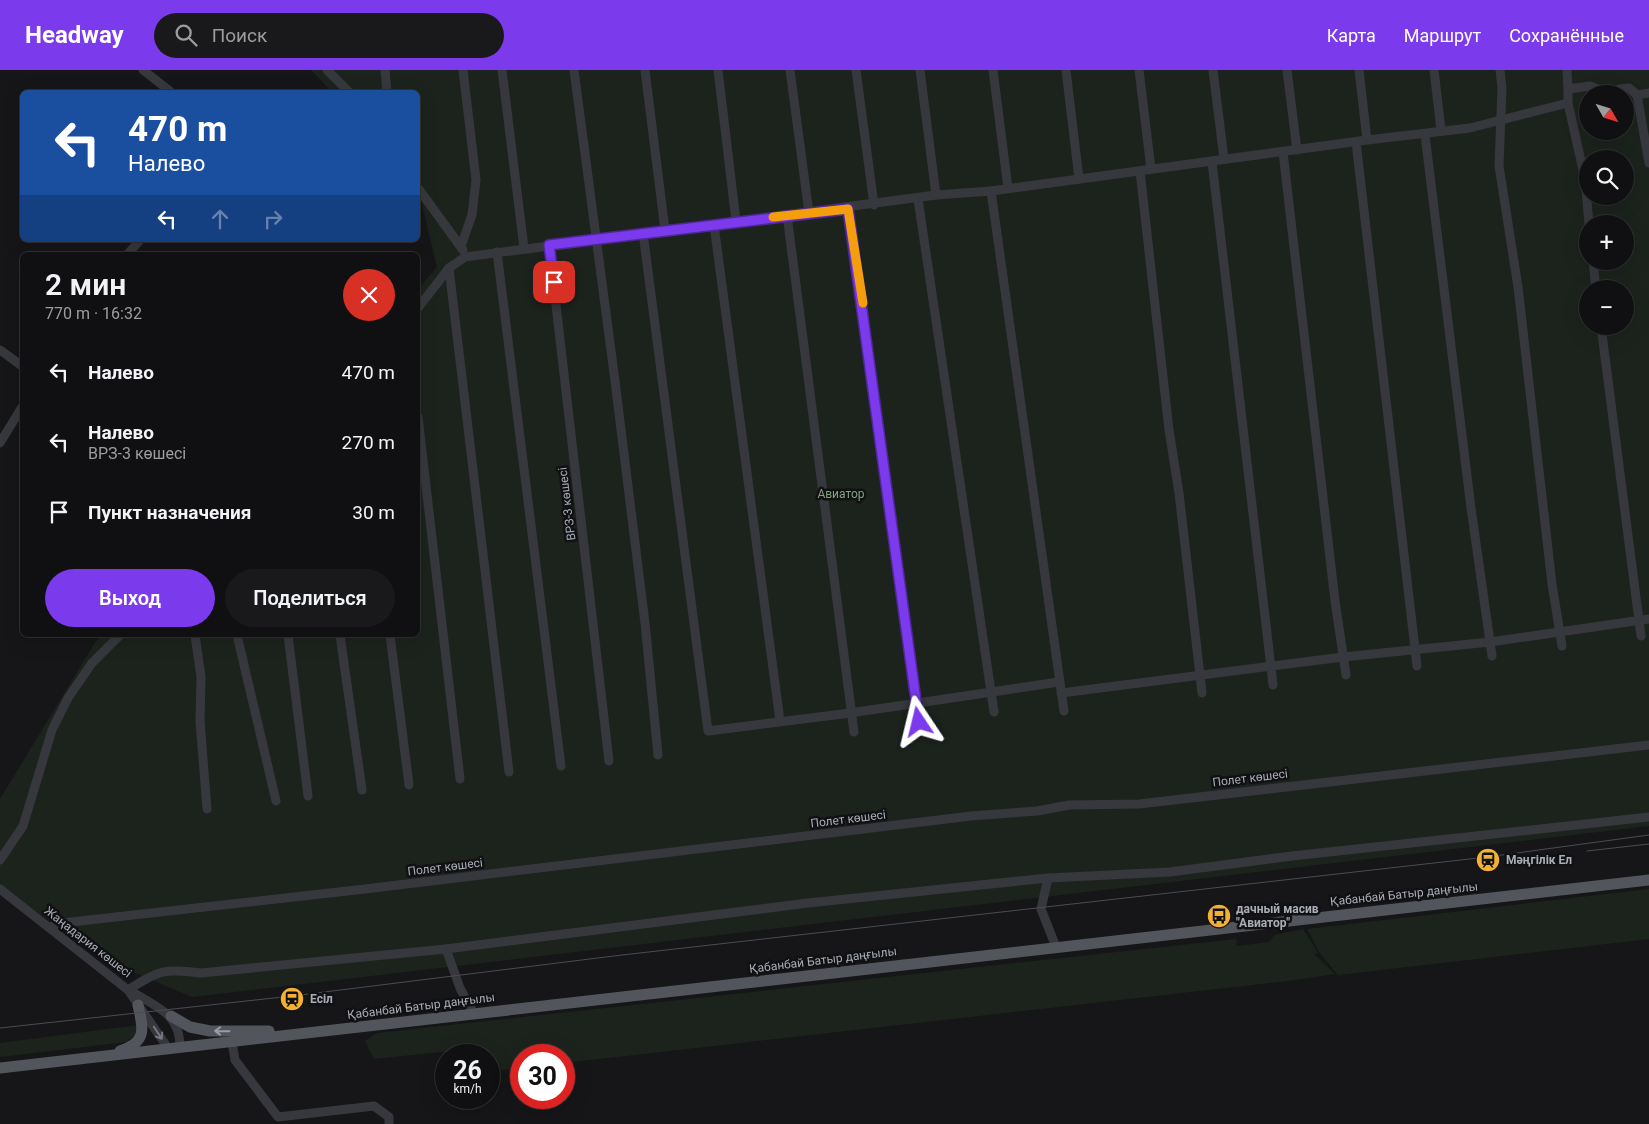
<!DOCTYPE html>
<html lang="ru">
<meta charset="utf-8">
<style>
body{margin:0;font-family:Roboto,sans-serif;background:#19191b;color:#f1f3f6;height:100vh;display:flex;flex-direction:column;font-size:19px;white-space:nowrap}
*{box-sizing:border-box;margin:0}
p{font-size:16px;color:#9c9d9f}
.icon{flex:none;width:28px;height:28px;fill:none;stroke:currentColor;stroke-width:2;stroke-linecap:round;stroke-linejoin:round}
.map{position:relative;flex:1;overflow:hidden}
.panel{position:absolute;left:20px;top:182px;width:400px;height:385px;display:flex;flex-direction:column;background:#101012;border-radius:8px;box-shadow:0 5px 20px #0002,0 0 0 1px #303032}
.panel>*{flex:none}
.banner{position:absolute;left:20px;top:20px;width:400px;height:152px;border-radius:8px;box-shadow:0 5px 20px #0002,0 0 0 1px #303032;background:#1a4fa0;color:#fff;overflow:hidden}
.needle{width:32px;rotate:129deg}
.controls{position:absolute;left:1579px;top:15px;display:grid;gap:10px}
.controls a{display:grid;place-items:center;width:55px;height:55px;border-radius:50%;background:#101012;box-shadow:0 5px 20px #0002,0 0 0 1px #303032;font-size:25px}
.speed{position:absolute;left:435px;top:974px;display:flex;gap:10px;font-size:25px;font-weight:700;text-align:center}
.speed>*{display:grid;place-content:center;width:65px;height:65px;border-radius:50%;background:#101012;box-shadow:0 5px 20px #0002,0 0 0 1px #303032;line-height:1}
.speed small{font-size:12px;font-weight:400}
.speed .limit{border:8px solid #d22;background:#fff;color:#111}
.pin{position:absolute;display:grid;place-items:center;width:42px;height:42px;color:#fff;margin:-21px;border-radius:10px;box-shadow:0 2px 8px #0006}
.me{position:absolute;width:55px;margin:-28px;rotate:350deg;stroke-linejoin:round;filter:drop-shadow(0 0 4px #0008)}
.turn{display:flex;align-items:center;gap:18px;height:105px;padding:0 25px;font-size:22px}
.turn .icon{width:65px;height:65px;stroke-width:2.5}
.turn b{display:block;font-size:35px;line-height:42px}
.lanes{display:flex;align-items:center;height:48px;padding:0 25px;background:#0003;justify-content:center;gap:25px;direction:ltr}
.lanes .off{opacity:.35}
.round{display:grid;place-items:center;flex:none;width:52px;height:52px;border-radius:26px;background:#19191b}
.overview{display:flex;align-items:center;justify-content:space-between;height:85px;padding:0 25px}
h1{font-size:30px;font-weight:600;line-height:38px}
.button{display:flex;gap:10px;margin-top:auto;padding:10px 25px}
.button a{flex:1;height:58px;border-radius:30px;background:#7c3aed;color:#fff;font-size:20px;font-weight:600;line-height:58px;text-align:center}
.button a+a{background:#19191b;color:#f1f3f6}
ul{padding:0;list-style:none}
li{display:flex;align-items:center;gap:15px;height:70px;padding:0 25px}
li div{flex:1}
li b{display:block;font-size:19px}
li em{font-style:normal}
header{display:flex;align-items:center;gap:30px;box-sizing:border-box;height:70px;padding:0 25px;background:#7c3aed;color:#fff}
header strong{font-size:24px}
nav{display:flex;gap:28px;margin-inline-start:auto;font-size:18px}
.search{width:350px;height:45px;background:#19191b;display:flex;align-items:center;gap:12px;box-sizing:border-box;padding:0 18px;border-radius:28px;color:#9c9d9f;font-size:19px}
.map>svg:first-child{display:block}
</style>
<header>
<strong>Headway</strong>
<div class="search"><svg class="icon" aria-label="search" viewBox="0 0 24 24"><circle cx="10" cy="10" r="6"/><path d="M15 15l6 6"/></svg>Поиск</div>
<nav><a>Карта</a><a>Маршрут</a><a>Сохранённые</a></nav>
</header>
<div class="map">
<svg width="1649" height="1054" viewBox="0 0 1649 1054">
<rect width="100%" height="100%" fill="#161618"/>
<g fill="#1c231d" fill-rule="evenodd">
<path d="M311,0H1649V756L192,927L121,897L0,818V729L96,571L102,565H418V219L437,197L421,130L418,125V22H332ZM1588,24H1625V61H1588ZM1588,89H1625V126H1588ZM1588,154H1625V191H1588ZM1588,219H1625V256H1588Z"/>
<path d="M1649,819V869L1338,905L1319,882L1307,859Z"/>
<path d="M1303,859L1318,883L1314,884L1335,904L1288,911L564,993V985H521V998L489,1001V985H475L479,978L374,989L365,971L377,963L1236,869L1237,876L1270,872L1274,865Z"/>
<path d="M139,955L137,964L126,972L0,987V973Z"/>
</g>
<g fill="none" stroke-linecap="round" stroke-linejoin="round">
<g stroke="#37383d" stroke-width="9">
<path d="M143,0L171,22"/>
<path d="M327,0L349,22"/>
<path d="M385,0L387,22"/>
<path d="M502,0L524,178"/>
<path d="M574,0L615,311L645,553L658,685"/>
<path d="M645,0L665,160"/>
<path d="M718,0L736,151"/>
<path d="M790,0L809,143"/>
<path d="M856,0L874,135"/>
<path d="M920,0L936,125"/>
<path d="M993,0L1008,118"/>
<path d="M1066,0L1079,109"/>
<path d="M1139,0L1151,99"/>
<path d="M1213,0L1224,89"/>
<path d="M1287,0L1297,80"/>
<path d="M1359,0L1367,70"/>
<path d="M1434,0L1441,60"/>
<path d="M1500,0L1502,18L1499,96L1518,217L1552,514L1562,576"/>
<path d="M1567,0L1568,19"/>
<path d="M1637,25L1649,93"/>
<path d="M1425,65L1471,438L1492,586"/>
<path d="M1356,72L1417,596"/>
<path d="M1283,82L1335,531L1346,605"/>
<path d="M1212,92L1273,615"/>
<path d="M1140,101L1169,360L1179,423L1202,623"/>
<path d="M418,118L463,180"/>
<path d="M991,121L1064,641"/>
<path d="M918,129L994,642"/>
<path d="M848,139L919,652"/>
<path d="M787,145L854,662"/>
<path d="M1589,154L1585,109L1568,33V19L1590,16L1608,23L1620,19L1629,18L1637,25L1649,23"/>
<path d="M714,155L780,651"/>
<path d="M643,163L708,661L850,643L1059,612"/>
<path d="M549,175L609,691"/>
<path d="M461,176L472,145L476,110L463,0"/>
<path d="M497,182L561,696"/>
<path d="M127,185L140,170"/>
<path d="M1593,191L1596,219"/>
<path d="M449,198L509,702"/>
<path d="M418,238L449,198L465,187L936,125L991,121L1367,70L1470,58L1568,33"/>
<path d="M1601,256L1641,566"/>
<path d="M0,280L22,296"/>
<path d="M418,347L460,709"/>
<path d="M0,373L22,337"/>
<path d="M195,565L201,607L200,651L207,739"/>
<path d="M237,565L276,731"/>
<path d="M288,565L308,726"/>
<path d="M340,565L362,720"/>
<path d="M390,565L409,715"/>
<path d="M1061,623L1343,587L1490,572L1649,549"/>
<path d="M0,790L23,756L52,660L68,628L92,593L120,565"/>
<path d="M1048,808L1041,839L1056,877"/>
<path d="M0,819L128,920L168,978"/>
<path d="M50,857L62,853L365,819L971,746L1037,741L1069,735L1139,734L1649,675"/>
<path d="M446,879L460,918L474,944"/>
<path d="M128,920C159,900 165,898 201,903L446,879L808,833L1048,808L1170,802L1292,786L1649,747"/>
<path d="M131,921C156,937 180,943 180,977"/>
<path d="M232,972L235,990L278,1047L374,1036L389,1047V1054"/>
</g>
<g stroke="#53555c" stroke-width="11">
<path d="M171,946L190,957L210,961H269"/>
<path d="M120,981C148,972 143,958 138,935"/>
<path d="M0,998L1649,810"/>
</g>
<g stroke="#4a4c52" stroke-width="1">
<path d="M1587,781L1649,774"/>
<path d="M0,958L292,926L622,885L1487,787L1649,765"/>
</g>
</g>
<defs><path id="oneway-shaft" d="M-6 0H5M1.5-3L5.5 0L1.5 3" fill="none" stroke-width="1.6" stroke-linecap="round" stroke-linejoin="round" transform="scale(1.25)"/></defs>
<use stroke="#979ba6" href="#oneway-shaft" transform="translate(222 961) rotate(-179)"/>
<use stroke="#757881" href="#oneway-shaft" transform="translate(158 963) rotate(57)"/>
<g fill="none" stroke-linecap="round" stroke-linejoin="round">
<g stroke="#51269a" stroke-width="12">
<path id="route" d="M554,212L549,175L848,139L919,652"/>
</g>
<use href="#route" stroke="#7c3aed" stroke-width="9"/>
<path stroke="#f59e0b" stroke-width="9" d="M773,147L848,139L863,233"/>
</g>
<defs>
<g id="station-disc" transform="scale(1.25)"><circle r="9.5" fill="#f2b134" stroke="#111113"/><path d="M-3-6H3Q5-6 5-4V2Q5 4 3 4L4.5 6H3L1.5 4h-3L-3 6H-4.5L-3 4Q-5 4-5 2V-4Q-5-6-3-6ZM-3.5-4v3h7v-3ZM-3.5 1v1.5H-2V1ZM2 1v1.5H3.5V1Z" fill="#111"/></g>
<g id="bus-disc" transform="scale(1.25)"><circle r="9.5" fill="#f2b134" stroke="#111113"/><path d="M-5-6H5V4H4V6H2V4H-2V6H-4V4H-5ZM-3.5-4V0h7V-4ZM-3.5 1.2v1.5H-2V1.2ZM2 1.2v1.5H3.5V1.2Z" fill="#111"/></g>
</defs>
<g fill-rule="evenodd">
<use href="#station-disc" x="1488" y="790"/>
<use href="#bus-disc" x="1219" y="846"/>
<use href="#station-disc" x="292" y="929"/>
</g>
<g text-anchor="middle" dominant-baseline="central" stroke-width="5" stroke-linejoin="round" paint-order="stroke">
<g font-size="12" fill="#7fa381" stroke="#111113">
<text x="841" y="424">Авиатор</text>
</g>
<g font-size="12" fill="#a8adb8" stroke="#111113">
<text transform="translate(567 434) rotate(-97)">ВРЗ-3 көшесі</text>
<text transform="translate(1250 708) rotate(-7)">Полет көшесі</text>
<text transform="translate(848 749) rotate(-7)">Полет көшесі</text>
<text transform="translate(445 797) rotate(-7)">Полет көшесі</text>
<text transform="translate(1404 824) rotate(-6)">Қабанбай Батыр даңғылы</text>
<text transform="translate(88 872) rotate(38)">Жаңадария көшесі</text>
<text transform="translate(823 890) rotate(-7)">Қабанбай Батыр даңғылы</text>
<text transform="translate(421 936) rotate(-7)">Қабанбай Батыр даңғылы</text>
</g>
<g font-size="12" font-weight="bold" fill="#a8adb8" stroke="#111113" text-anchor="start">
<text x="1506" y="790">Мәңгілік Ел</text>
<text x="1236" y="839">дачный масив<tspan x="1236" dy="14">"Авиатор"</tspan></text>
<text x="310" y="929">Есіл</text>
</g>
</g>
</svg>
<div class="controls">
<a><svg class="needle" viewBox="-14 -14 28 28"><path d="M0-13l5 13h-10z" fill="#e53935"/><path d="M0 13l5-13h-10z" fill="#9c9d9f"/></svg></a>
<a><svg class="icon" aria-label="search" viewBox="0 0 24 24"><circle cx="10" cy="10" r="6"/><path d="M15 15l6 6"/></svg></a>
<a>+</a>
<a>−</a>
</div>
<div class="speed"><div>26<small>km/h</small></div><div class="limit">30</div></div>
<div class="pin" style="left:554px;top:212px;background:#d93025"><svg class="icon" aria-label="arrive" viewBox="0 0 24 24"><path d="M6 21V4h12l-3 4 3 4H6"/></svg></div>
<svg class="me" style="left:919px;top:652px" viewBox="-20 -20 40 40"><path d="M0-17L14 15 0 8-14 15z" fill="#7c3aed" stroke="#fff" stroke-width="4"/></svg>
<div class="banner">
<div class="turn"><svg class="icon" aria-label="left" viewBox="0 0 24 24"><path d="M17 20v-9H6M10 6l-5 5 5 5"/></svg><div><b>470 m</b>Налево</div></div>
<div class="lanes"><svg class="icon" aria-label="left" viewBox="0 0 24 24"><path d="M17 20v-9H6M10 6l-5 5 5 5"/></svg><svg class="icon off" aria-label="ahead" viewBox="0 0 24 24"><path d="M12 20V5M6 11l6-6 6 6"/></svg><svg class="icon off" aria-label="right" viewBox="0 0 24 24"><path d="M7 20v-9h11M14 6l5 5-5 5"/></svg></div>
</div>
<section class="panel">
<div class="overview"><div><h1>2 мин</h1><p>770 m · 16:32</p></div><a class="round" style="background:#d93025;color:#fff"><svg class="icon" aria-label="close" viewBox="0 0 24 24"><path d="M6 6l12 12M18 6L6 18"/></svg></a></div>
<ul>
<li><svg class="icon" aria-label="left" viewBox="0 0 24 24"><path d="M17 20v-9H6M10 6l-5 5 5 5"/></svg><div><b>Налево</b></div><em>470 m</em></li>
<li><svg class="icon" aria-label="left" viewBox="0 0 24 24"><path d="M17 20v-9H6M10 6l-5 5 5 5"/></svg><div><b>Налево</b><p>ВРЗ-3 көшесі</p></div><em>270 m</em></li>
<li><svg class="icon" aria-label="arrive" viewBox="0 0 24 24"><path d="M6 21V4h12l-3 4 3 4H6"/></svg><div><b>Пункт назначения</b></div><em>30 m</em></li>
</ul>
<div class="button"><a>Выход</a><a>Поделиться</a></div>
</section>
</div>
